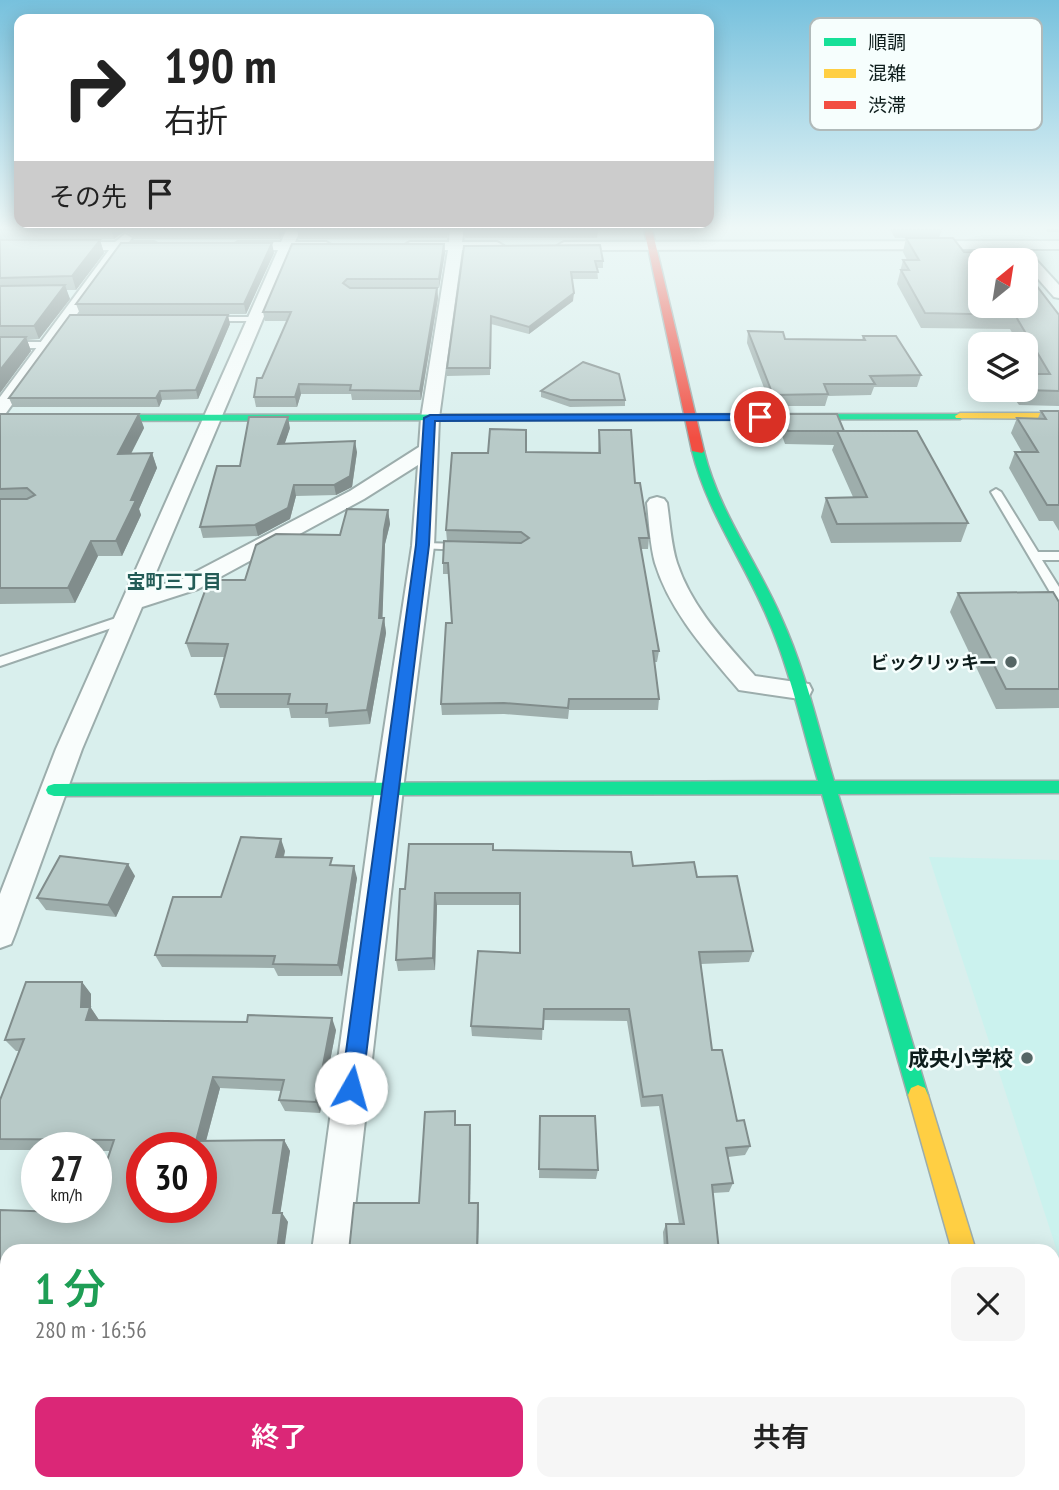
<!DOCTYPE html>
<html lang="ja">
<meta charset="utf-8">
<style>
body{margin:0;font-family:"PT Sans Narrow","Noto Sans JP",sans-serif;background:#f6f6f6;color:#222;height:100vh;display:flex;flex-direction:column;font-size:26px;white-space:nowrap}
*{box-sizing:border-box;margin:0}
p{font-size:23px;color:#767676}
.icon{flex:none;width:38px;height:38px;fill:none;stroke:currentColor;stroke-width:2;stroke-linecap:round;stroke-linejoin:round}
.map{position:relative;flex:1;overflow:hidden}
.panel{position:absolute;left:0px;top:1244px;width:1060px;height:247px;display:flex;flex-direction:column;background:#fff;border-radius:21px 21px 0 0;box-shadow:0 4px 18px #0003}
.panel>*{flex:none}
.guide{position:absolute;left:14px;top:14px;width:700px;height:214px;border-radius:14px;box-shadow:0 4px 18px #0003;background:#fff;color:#222;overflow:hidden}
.needle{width:46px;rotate:30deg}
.tools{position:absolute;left:968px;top:248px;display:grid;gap:14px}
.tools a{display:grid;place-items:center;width:70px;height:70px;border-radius:14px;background:#fff;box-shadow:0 4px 18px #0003;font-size:35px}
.speed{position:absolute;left:21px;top:1132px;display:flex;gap:14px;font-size:35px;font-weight:700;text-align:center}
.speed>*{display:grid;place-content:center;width:91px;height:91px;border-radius:50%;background:#fff;box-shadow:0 4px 18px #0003;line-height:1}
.speed small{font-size:18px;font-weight:400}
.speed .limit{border:10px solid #d22;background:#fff;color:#111}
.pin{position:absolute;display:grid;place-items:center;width:60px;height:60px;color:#fff;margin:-30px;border:4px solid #fff;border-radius:50%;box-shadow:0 2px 7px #0007}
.me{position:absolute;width:77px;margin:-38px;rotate:7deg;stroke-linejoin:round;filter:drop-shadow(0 0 5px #0008)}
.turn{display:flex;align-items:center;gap:24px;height:147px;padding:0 35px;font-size:32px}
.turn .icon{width:91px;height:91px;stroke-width:2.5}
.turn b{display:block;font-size:49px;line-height:60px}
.then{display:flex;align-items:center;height:66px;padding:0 35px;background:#0003;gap:14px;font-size:26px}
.round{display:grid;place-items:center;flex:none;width:74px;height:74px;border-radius:14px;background:#f6f6f6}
.summary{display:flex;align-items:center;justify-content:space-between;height:119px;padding:0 35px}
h1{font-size:42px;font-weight:600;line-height:52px;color:#1e9e55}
.action{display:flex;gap:14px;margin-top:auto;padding:14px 35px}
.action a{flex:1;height:80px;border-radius:14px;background:#db2777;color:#fff;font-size:28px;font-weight:600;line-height:80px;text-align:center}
.action a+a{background:#f6f6f6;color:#222}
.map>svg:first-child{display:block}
</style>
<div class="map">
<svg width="1059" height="1490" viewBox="0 0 1059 1490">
<rect width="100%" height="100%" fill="#d9efed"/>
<path fill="#cbf2ee" d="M929,857L1059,860V1257Z"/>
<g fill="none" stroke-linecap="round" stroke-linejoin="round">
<g stroke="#9cadac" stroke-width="4">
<g id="lane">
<path d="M209,317H254L258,319L254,321H212L208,319Z"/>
<path d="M0,342H48L52,345L48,348H0Z"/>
<path d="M996,489L1001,492L1038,552H1059V560H1042L1059,587V601L1053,597L991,492Z"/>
<path d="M423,543L463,544L469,547L463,550L419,548V544Z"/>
<path d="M125,615L131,619L129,622L0,666V657Z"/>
</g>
</g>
<g stroke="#9cadac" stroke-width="4">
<g id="street">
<path d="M287,229L300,231L295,242H326L333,246L326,250H292L149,589L182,579L350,491L419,447L421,418L448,250H410L403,246L410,242H449L450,229H464L462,242H497L504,246L497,250H462L439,418L434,546L403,789L350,1251H312L375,789L412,546L418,465L364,499L198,589L142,607L82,749L15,934L11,944L0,948V894L56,749L278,250H238L231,246L238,242H281Z"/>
<path d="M125,234L132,238L129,242H154L161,246L154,250H123L6,413L0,414V397L109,250H0V242H115Z"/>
<path d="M1059,241V249H1026L1059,285V298L1054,297L1026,265V261H1021L1011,249L564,250L557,246L564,242Z"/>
<path d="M657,497L664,499L667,503C670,523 671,544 677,563C692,608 725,642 755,676L809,684L812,690L809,696L800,699L739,690C707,652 670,612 655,563C650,544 649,523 647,503L650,499Z"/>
<path d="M280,1484H324L323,1490H279Z"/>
</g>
</g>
<g stroke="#9cadac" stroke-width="3">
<g id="fast">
<path d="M964,414L965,416L960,419L0,421V415Z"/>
<path d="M698,448L704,451C719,512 756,560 781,617C805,669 818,727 834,781H1059V793L838,794L928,1095L925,1102L918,1105L911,1102L908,1095L822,794L54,796L48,794L46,790L48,786L54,784L818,781C802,727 790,669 767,617C743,560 707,512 692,451Z"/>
<path d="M1013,1484H1039L1041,1490H1015Z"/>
</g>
</g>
<g stroke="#9cadac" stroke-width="3">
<g id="slow">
<path d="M960,413H1059V419L956,418L955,416Z"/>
<path d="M918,1085L925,1088L928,1095L976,1251H952L908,1095L911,1088Z"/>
</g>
</g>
<g stroke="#9cadac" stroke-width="3">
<path id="jam" d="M644,229H652L704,451L702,453L692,451Z"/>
</g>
<use href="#lane" fill="#f9fdfc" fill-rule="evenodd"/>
<use href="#street" fill="#f9fdfc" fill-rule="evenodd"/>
<use href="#fast" fill="#16e098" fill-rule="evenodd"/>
<use href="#slow" fill="#ffcf43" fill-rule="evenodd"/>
<use href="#jam" fill="#f24e42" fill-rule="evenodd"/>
</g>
<g fill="#9eaeac">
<path d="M0,229H286L280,239H134L133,236L125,231L114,239L51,240H100L104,253L76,290H66L70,299L39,339L27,340L31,351L0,393Z"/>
<path d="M297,229H449L447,238L299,239Z"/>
<path d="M465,229H603L598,230L597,238H465Z"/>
<path d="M890,229H942L939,238H895Z"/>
<path d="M1046,229H1059V232H1047Z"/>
<path d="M906,238L964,252L1059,315V406L1019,405L1008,390H1026L1035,374L1026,356V345H1019L1010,329L921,328L897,284L903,260H907L903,252Z"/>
<path d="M292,244H444L445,253L439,288H350H437L438,298L421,400H352L351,394H301L297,407H256L254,397L287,321H265L263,312Z"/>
<path d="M464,246L603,261V268H597L598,279H572L573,301L529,334L491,324L490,375L447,376V368Z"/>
<path d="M274,253L246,314H80L76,304Z"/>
<path d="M230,324L198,399L162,400L159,407H13L9,398Z"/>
<path d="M748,331L785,339L862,340L863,336L921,375L917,387H874L871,395L828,396L825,406H771L747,343Z"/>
<path d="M541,391L625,400V406L570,407L541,397Z"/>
<path d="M1041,411H1059V531L1053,521H1039L1009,468L1015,452H1022L1011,433L1017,418H1038Z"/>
<path d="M0,414H139L144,428L131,454L152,453L157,468L139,509L141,515L122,556H98L75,603L0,604Z"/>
<path d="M781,414L844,431L968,523L961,542L831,543L821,517L826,498L853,497L832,450L834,445L785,444L779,427Z"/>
<path d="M290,428L284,444L357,452L352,487L336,495L296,496L290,519L258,536L203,538L200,527L240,466Z"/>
<path d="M599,430L635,483L649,538L648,549H641L659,651L657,662H654L659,699L658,710H569L568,719L504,714L442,715L441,704L452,623L449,574H443V563L447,541L446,530L488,453L526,452L598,453Z"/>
<path d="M388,510L390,524L385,544L382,618H384L386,633L370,724L329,727L328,718H291L289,708H220L215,694L225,657H191L186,643L245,580L340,535Z"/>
<path d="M958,593L1059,602V708L996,709L950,612Z"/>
<path d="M494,850L633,866L697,877L753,951L749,962L701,964L712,1050L737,1121L750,1146L745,1155L728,1157L733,1183L729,1192L713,1193L719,1251H664L663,1232L666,1224H679L659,1106L641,1107L627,1021L543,1020L542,1040L472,1036L471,1026L520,953V905H437L435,970L398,971L396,960L405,889Z"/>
<path d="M285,851L284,857L334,865L357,878L342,976H278L274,968L162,967L155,955L221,897Z"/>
<path d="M135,876L116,917L46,910L37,898Z"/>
<path d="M82,982L91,994V1008L99,1020L336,1030L320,1113L285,1111L279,1100L282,1091L220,1088L206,1141L284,1140L290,1151L280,1213H282L288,1222L7,1251V1299H0V1210L60,1212L96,1208L110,1151H96V1148H37V1150H0V1100L19,1051H16L5,1040Z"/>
<path d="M540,1116L598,1170L596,1179L539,1178Z"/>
</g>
<g fill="#818d8c">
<path d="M111,229H124L125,231L114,239Z"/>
<path d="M278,229H286L280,239Z"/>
<path d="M100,240L104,253L76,290L72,276Z"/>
<path d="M272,243L274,253L246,314L244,304Z"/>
<path d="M444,244L445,253L439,288V279Z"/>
<path d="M65,285L70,299L39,339L34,326Z"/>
<path d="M437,288L438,298L421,400L420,391Z"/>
<path d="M574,293L573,301L529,334V327Z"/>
<path d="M228,315L230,324L198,399L196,390Z"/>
<path d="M26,337L31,351L0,393V370Z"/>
<path d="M299,384L301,394L297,407L295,397Z"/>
<path d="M160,391L162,400L159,407L156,398Z"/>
<path d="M139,414L144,428L123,469L118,454Z"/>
<path d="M288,417L290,428L281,455L278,444Z"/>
<path d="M355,441L357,452L352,487L336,495L334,485Z"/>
<path d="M152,453L157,468L139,509L141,515L122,556L116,541L131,500Z"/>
<path d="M294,485L296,496L290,519L258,536L255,525Z"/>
<path d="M388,510L390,524L385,544L382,632L384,618L386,633L370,724L367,710L379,618L384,530Z"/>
<path d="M91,541L98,556L75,603L68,588Z"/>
<path d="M281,839L285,851L280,869L276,857Z"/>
<path d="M128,864L135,876L116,917L108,905Z"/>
<path d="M354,866L357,878L342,976L338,965Z"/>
<path d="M435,893L437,905L435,970L433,958Z"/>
<path d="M82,982L91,994V1008L99,1020H86L81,1007Z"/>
<path d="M332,1018L336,1030L320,1113L316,1102Z"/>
<path d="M213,1077L220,1088L203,1152L196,1141Z"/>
<path d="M470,1125L471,1135L470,1211L469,1203Z"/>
<path d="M284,1140L290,1151L279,1222L273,1213Z"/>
<path d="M478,1203L479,1211L478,1251H477Z"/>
<path d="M282,1213L288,1222L284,1251H277Z"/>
<path d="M126,1484H138L137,1490H125Z"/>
<path d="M248,1484H256L255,1490H247Z"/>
</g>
<g fill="#b8cac8" stroke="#818d8c" stroke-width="2" fill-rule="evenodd">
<path d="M906,238H953L964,252L1011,253L1017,261H980V306H1026V272L1059,315V391L1025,390L1026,374H1050L1015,315L925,313L901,270H909L903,260H919Z"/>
<path d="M0,240H100L72,276L0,278Z"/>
<path d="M121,243H272L244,304H76Z"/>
<path d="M292,244H444L439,279H347L343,283L350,288H437L420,391L350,390L351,385L299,384L295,397H254L257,378H262L291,312H263Z"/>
<path d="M600,245L603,261H595L598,272H571L574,293L529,327L491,316L490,368H447L464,246Z"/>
<path d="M65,285L34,326H0V286Z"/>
<path d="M70,315H228L196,390L160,391L156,398H9Z"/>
<path d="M748,331L783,332L785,339L865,340L863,336H896L921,375L870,376L875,384H824L828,394L773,395Z"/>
<path d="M0,337H26L0,370Z"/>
<path d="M583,362L619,374L625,400H570L541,391Z"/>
<path d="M1041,411H1059V505H1047L1015,452H1038L1017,418L1046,419Z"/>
<path d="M0,414H139L118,454L152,453L131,500H136L116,541H91L68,588H0V499H27L35,495L27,488L0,489Z"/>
<path d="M781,414H837L844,431H788Z"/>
<path d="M249,417H288L278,444L355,441L350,476L334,485H294L288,508L255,525L200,527L217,466H240Z"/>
<path d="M490,429L526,430V452L600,453L599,430H631L635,483H640L649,538H639L659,651H653L659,699H569L568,708L504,703L441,704L446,623H452L448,563H443L444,541L521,543L529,538L521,532L446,530L452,453H488Z"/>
<path d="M837,431H917L968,523L837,524L826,498L867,497Z"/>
<path d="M347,509L388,510L384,530L379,618H384L367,710L326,713L327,704H288L290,694H215L228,644L186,643L209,580H245L256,545L276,534L340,535Z"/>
<path d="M1053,592L1059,602V689H1006L958,593Z"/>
<path d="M241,837L281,839L276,857L332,858L330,865L354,866L338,965L273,964L275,956L155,955L173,897H221Z"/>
<path d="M409,844H493V850L631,852L633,866L694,862L697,877L737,876L753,951L699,952L712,1050H722L737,1121L744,1120L750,1146L726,1148L733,1183L712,1185L719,1251H668L666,1224H684L662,1095L643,1097L629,1009H544L543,1029L471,1026L478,951L520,953V893H435L433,958L396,960L400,889H405Z"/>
<path d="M60,856L128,864L108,905L37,898Z"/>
<path d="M26,982H82L81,1007H90L86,1020L247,1022L248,1015L332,1018L316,1102L279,1100L284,1080L213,1077L196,1141L284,1140L273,1213H282L277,1251H7V1292H0V1210L60,1212L61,1208H96V1193L114,1140L0,1139V1100L24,1039L5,1040ZM142,1148H201V1208H142Z"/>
<path d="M455,1111V1125H470L469,1203H478L477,1251H349L354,1203H419L425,1112Z"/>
<path d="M540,1116H595L598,1170L539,1169Z"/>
<path d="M7,1339V1352H2Z"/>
<path d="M0,1425L7,1426V1484H126L125,1490H0Z"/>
<path d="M188,1484H248L247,1490H187Z"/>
<path d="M384,1484H438V1490H383Z"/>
<path d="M609,1484H820L821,1490H610Z"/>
</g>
<linearGradient id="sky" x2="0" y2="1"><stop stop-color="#77c1dd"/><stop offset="0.52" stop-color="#eef8f7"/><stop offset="1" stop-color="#eef8f7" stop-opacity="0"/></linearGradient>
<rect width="1059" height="438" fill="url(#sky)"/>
<path fill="#1a73e8" stroke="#114b97" stroke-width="2" d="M760,414L765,417L763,420L435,421L429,545L362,1088L359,1096L351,1099L344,1096L341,1088L416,545L424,418L430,415Z"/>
<g fill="#556665" stroke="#f6fefd" stroke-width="2.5">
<circle cx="1011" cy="662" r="7"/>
<circle cx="1027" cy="1058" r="7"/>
</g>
<g text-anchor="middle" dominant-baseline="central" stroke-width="5" stroke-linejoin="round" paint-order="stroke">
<g font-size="18" font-weight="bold" fill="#0e1d1c" stroke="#f6fefd" text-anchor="end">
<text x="997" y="662">ビックリッキー</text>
</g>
<g font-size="19" font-weight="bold" fill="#235c57" stroke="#f6fefd">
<text x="174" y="581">宝町三丁目</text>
</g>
<g font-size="21" font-weight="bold" fill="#0e1d1c" stroke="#f6fefd" text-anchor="end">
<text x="1013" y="1058">成央小学校</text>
</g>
</g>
<rect x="810" y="18" width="232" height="112" rx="10" fill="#f6fefd" stroke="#b0baba" stroke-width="2"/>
<rect x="824" y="38" width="32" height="8" fill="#16e098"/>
<rect x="824" y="69" width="32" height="9" fill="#ffcf43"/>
<rect x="824" y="101" width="32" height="8" fill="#f24e42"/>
<g font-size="19" fill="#0e1d1c">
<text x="868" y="49">順調</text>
<text x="868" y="80">混雑</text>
<text x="868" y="112">渋滞</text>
</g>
</svg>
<div class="tools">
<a><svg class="needle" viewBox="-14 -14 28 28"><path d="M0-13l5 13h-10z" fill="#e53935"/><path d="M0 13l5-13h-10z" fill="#767676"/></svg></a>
<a><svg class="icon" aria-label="layers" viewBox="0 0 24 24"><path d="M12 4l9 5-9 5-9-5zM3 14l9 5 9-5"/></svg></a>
</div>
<div class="speed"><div>27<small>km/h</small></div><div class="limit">30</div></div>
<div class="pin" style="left:760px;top:417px;background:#d93025"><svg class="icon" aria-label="arrive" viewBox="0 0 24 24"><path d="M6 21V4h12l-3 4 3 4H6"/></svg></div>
<svg class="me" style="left:351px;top:1088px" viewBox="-20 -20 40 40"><circle r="19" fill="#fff"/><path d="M0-13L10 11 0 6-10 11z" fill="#1a73e8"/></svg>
<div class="guide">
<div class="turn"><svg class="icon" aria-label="right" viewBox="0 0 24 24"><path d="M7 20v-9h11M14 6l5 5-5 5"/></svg><div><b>190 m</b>右折</div></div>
<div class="then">その先<svg class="icon" aria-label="arrive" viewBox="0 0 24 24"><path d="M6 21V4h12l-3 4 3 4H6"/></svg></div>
</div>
<section class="panel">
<div class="summary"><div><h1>1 分</h1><p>280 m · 16:56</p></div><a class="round"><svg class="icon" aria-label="close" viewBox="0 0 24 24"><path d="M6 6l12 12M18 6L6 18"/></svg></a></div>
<div class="action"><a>終了</a><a>共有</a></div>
</section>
</div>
